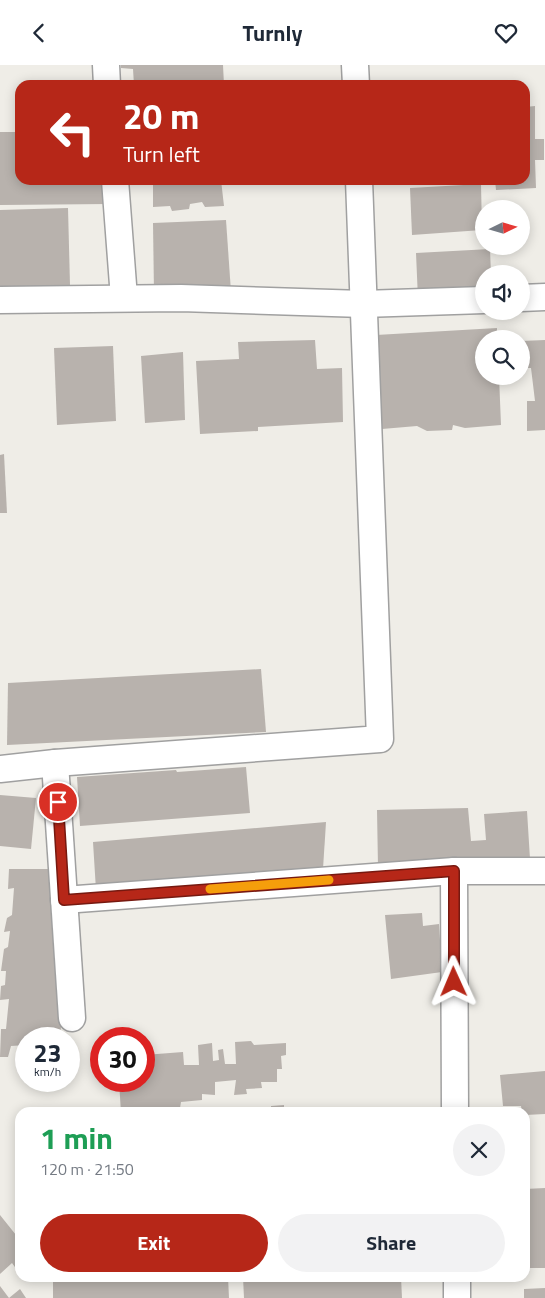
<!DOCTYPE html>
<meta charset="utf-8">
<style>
body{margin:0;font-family:"Titillium Web",sans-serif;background:#f2f2f3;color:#1f2937;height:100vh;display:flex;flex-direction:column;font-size:19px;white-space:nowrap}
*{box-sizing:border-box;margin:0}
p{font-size:16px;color:#747a83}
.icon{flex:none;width:28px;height:28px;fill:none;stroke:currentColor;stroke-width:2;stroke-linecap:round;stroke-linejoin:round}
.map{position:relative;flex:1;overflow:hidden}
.panel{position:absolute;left:15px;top:1042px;width:515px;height:175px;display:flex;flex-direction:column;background:#fff;border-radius:15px;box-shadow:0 2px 12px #0003}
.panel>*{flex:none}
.guide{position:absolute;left:15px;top:15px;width:515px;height:105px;border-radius:15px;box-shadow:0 2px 12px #0003;background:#b62718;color:#fff;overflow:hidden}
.needle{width:32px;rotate:85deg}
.buttons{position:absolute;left:475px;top:135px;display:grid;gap:10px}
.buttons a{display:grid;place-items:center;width:55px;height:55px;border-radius:50%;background:#fff;box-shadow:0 2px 12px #0003;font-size:25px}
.speed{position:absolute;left:15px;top:962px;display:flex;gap:10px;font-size:25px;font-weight:700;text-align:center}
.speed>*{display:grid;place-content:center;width:65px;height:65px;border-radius:50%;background:#fff;box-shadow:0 2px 12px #0003;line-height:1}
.speed small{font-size:12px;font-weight:400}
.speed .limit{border:8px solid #d22;background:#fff;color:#111}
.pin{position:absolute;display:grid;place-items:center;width:42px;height:42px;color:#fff;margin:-21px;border:2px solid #fff;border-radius:50%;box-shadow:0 1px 5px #0007}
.me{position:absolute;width:55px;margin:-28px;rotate:359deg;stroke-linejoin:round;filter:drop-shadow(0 0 4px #0008)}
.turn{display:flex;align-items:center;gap:18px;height:105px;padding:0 25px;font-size:22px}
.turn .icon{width:65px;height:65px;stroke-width:2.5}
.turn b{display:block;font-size:35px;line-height:42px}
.round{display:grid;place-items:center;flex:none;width:52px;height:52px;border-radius:26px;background:#f2f2f3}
.head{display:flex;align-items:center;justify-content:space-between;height:85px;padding:0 25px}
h1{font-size:30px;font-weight:700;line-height:38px;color:#1e9e55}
.action{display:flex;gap:10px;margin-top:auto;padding:10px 25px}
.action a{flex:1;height:58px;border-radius:30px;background:#b62718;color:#fff;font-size:20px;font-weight:700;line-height:58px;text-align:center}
.action a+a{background:#f2f2f3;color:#1f2937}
header{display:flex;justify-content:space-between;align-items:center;height:65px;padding:0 25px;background:#fff;font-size:22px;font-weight:700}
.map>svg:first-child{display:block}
</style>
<header><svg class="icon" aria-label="back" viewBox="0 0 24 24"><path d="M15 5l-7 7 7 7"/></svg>Turnly<svg class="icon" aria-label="heart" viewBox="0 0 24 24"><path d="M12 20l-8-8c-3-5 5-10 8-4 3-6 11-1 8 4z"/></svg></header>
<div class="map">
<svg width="545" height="1233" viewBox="0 0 545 1233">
<rect width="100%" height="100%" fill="#efede7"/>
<g fill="#b8b2ad">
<path d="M121,0H223L224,20H134L133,4L121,3Z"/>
<path d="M535,41V74H544V95H535L536,123L496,125L495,115H525V42Z"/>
<path d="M0,67H20V115H108L109,139L0,140Z"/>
<path d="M153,115H221L224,141L205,142L202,137L190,139L189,144L172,146L170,141L153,142Z"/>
<path d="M481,119L482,165L412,170L410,123Z"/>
<path d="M68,143L70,220L0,224V145Z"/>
<path d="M226,155L231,227L154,228L153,158Z"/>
<path d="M490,184L491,209H484V230L418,234L416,188Z"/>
<path d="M497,263V274H484V311H499L501,360L465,363L453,360L452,365L427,366L417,361L382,364L376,270Z"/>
<path d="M315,275L317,304L342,303L343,357L258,362V366L200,369L196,296L239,294L238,277Z"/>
<path d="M545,275V365L527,366V336H535L531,303H524L521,276Z"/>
<path d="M113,281L116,356L57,360L54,283Z"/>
<path d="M183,287L185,355L145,358L141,291Z"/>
<path d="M4,389L7,448H0V390Z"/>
<path d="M261,604L266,667L7,680L8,618Z"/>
<path d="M246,702L250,748L80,761L77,712L176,705L177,707Z"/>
<path d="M0,730L36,733L31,784L0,781Z"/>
<path d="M468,743L471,776L486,775L484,749L527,746L530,794L378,802L377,745Z"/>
<path d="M326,757L323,804L96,825L93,777Z"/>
<path d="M9,804H55L65,910L60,974H47V969H32V974H26V980L11,981L8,992H0L1,964H6L9,934L0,935L1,921L5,920L6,906H1L4,884L8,882L10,866L4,867L7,853L12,850L14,823L8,824Z"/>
<path d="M422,848L423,861L439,859L442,907L391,914L385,850Z"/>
<path d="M251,976L254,980L286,978V990L281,991L282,1004H277V1017H261L262,1023L246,1024L247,1029L234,1030L236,1015L215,1017V1030L202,1029V1035L181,1037L180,1043L164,1044V1048H150V1042L140,1043V1048H121L119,1016H144V990L183,987L184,1000H199L198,980L212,978L213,996L219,995L218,985L223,984L225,999H236L235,977Z"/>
<path d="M545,1006V1049L525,1050V1048H522L521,1041H503L500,1010Z"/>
<path d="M284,1040V1048H271V1041Z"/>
<path d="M545,1123V1203H525V1124Z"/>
<path d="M0,1150L20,1175V1209L12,1198L0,1209Z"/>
<path d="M53,1212H228L229,1233H53Z"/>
<path d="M243,1212H401L402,1233H244Z"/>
<path d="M0,1221L9,1233L20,1224L26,1233H0Z"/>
<path d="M545,1223V1233H524V1224Z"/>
</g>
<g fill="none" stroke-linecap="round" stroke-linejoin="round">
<g stroke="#a0a0a0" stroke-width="29">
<g id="street">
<path d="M106,0L107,20"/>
<path d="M355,0L356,20"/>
<path d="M115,115L124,233"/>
<path d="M521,233L545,232"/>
<path d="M0,235L181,233L363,239L484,235"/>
<path d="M55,698L72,953"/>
<path d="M0,704L55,698L380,674L359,115"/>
<path d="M64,835L454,806"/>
<path d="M455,1048L454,806H545"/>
<path d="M457,1212V1233"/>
</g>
</g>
<use href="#street" stroke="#fff" stroke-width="26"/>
</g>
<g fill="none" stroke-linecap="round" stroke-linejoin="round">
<g stroke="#761910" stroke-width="12">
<path id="route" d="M58,737L64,835L454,806V917"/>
</g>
<use href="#route" stroke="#b62718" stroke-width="9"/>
<path stroke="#f59e0b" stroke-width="9" d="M210,824L329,815"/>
</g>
</svg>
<div class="buttons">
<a><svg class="needle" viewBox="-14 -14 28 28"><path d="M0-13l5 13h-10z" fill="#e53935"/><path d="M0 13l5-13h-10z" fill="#747a83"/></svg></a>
<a><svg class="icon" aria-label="sound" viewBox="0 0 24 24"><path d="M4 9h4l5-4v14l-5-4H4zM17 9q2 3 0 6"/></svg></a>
<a><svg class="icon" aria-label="search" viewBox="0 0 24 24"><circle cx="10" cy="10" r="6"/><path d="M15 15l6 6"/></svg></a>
</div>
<div class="speed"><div>23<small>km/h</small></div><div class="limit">30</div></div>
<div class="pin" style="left:58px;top:737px;background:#d93025"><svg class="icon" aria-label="arrive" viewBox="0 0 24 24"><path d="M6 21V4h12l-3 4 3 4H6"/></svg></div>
<svg class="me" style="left:454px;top:917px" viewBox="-20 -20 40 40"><path d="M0-17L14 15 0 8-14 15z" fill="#b62718" stroke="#fff" stroke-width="4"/></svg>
<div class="guide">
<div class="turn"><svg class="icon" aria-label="left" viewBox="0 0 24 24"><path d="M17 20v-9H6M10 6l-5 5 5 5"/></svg><div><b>20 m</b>Turn left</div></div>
</div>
<section class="panel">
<div class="head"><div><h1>1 min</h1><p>120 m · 21:50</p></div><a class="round"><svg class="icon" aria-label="close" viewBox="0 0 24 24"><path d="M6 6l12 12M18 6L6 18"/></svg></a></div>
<div class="action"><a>Exit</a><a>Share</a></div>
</section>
</div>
